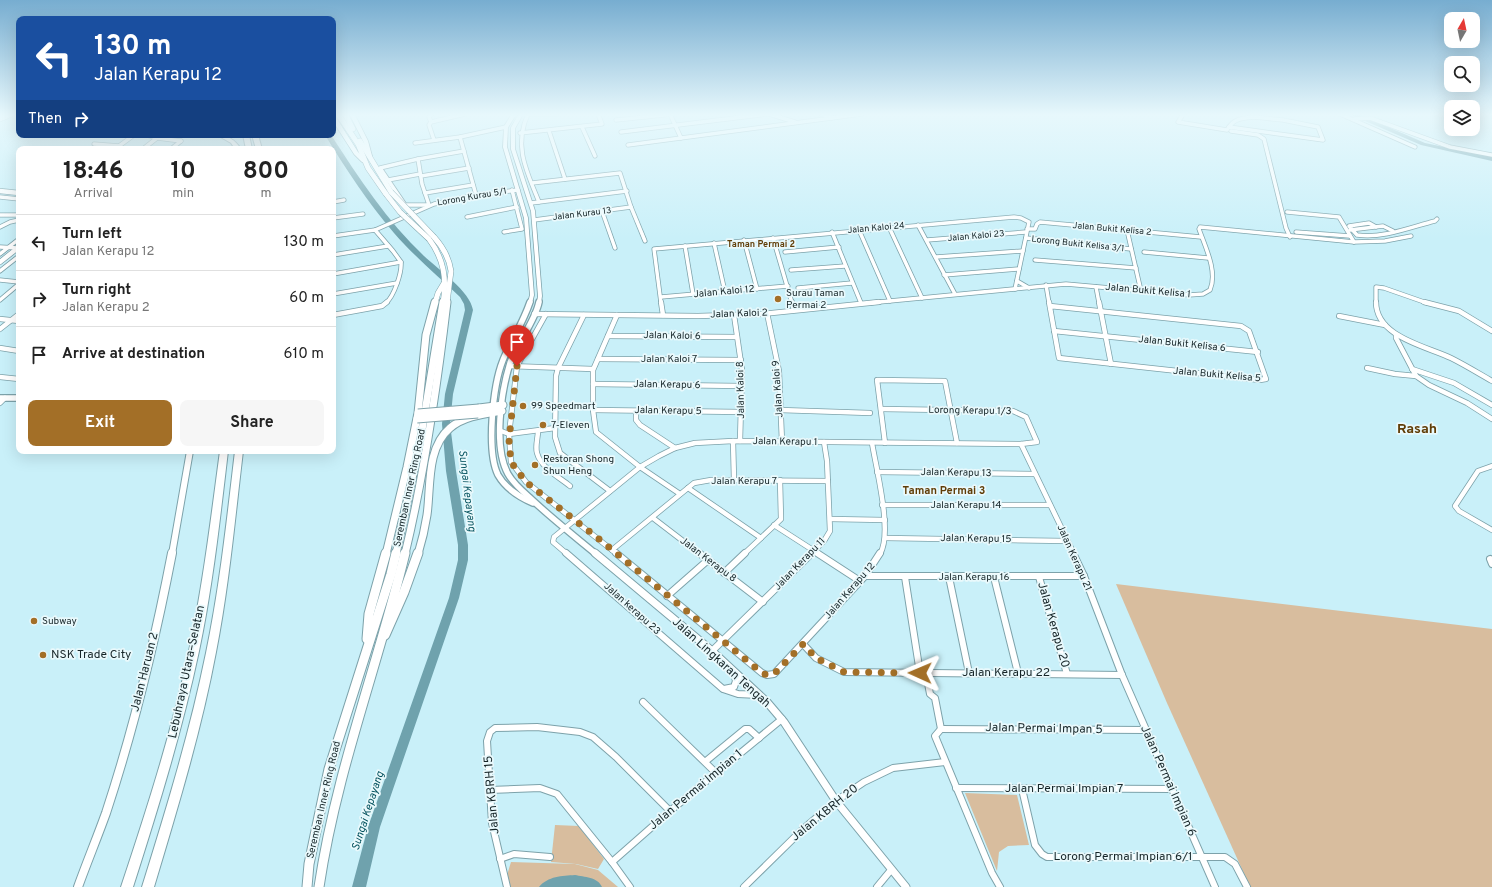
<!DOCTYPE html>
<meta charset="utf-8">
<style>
body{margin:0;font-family:Overpass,sans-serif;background:#f6f6f6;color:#222;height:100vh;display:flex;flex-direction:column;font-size:15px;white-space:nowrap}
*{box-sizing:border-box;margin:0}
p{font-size:13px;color:#767676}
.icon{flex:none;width:22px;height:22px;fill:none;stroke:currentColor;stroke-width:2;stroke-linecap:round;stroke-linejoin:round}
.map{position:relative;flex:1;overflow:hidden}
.drawer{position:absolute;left:16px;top:146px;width:320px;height:308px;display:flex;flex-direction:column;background:#fff;border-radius:8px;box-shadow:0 4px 16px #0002}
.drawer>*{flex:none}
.top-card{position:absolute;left:16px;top:16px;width:320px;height:122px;border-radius:8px;box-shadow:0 4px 16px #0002;background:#1a4fa0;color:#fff;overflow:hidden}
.needle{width:26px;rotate:9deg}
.fabs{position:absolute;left:1444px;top:12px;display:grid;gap:8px}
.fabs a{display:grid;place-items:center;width:36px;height:36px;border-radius:8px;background:#fff;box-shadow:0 4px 16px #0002;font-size:20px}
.pin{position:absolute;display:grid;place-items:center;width:34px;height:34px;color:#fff;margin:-41px -17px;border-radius:50% 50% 50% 0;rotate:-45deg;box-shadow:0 0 4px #0007}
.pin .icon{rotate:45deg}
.me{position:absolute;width:44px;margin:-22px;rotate:271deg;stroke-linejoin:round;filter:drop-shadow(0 0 3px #0008)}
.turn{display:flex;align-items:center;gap:14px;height:84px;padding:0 12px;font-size:18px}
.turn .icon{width:52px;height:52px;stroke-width:2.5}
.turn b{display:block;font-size:28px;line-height:34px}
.then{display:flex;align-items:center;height:38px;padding:0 12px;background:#0003;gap:8px;font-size:15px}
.eta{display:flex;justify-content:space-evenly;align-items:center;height:68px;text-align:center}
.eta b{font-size:24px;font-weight:700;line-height:28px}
.cta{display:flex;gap:8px;margin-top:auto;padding:8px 12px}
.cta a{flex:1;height:46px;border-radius:8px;background:#a36f27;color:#fff;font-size:16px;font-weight:700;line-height:46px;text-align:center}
.cta a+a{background:#f6f6f6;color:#222}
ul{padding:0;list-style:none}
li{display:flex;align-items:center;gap:12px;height:56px;padding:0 12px;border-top:1px solid #e0e0e0}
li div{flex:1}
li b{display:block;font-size:15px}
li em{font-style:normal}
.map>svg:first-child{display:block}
</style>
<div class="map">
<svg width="1492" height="887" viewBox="0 0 1492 887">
<rect width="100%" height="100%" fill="#c9f0f9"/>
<g fill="#d8bd9e">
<path d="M1116,584L1492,629V887H1250L1167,703Z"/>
<path d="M965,793L1017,795L1029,845L1008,846L999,852L997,871Z"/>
<path d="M555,825L579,826L604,859L598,869L576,864L551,862Z"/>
<path d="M511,862L575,864L598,870L618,887H509L507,875Z"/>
</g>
<path fill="#6fa2ad" d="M575,875C584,877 598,877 602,887H539C548,876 562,876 575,875Z"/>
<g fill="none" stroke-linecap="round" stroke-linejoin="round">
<g fill="#6fa2ad" fill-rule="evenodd">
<path d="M1349,114H1358L1425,143L1492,157V161L1421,145Z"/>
<path d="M325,135H331C359,178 387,221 424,256C439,270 470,291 473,310L453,394L450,424L456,471L468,545V560L459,598L380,827L366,887H352L368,827L449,598L458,560V545L446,471L442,424L445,394L465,310L464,304L460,297C438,276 414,256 394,233C368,203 346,169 325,135Z"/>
</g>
<g stroke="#7da2aa" stroke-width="5">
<g id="minor-far2">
<path d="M528,114C513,146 527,172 539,202"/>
<path d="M531,114H557"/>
<path d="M670,114L681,138"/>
<path d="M769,114L795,122"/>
<path d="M821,114L832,118"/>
<path d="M1340,114L1415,147"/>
<path d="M1182,116L1178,122L1227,130L1229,127"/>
<path d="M1254,117L1283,120L1318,127L1323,140L1229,127C1235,118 1244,118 1254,117Z"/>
<path d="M1354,119L1370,118L1450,147L1492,155"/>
<path d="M616,120L673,114"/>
<path d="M431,122L429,117L432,114"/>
<path d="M582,127L595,156"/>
<path d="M549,131L565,179"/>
<path d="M1231,131L1258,135L1264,139L1286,228L1290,237"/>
<path d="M621,132L767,114"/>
<path d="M520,133L602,124L598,114"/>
<path d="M147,135L157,138L181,141"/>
<path d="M460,137L476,195"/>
<path d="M434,140L429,125L431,122L465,114"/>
<path d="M415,143L460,137L506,127"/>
<path d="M94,144L119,146"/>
<path d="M628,145L862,114"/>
<path d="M115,149L134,135"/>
<path d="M143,149L157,138"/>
<path d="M171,149L181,141"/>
<path d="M418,159L422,184L429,205H405L380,168Z"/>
<path d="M418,159L464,151"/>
<path d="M421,176L469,168"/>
<path d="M388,180L420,174"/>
<path d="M532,183L620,173L631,207L645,241"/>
<path d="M425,193L473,185"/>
<path d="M0,197L19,199"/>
<path d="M333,202L344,200"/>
<path d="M531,203L627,191"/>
<path d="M602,211L615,248"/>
<path d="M1287,212L1339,217L1354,242"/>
<path d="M0,215H19"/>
<path d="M467,217L517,207"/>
<path d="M333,218L363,214"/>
<path d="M534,220L631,207"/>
<path d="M918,225L955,294"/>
<path d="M0,227L10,222L19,220"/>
<path d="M889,227L922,298"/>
<path d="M1376,227L1369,223L1349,226L1357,235C1382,239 1411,227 1435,221L1437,219"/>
<path d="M1027,229H1035L1037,224L1040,222L1201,237"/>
<path d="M375,230L393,251L401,262C402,273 394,296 386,303"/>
<path d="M859,230L890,301"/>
<path d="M1127,230L1141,291"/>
<path d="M1350,230L1383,226L1393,231"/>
<path d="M504,232L522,229L512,190"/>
<path d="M832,232L861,303"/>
<path d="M1296,232L1350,236"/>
<path d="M333,236L375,230L434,204L476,195L518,190"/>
<path d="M773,238L792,303"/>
<path d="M1026,238L1131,249"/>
<path d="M744,240L757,289"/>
<path d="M927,240L1026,232"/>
<path d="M714,243L725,292"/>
<path d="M685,246L693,294"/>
<path d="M0,247L18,248"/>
<path d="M785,252L839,247"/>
<path d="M1144,252L1208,258"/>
<path d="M0,254L19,239"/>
<path d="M333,255L388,246"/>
<path d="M936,257L1023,251"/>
<path d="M1035,260L1136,268"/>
<path d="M791,270L845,266"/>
<path d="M0,271L19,256"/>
<path d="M333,274L401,262"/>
<path d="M944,275L1019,269"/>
<path d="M0,280L19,282"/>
<path d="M1017,281L1029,288"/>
<path d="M1046,285L1049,303"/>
<path d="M1096,287L1099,303"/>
<path d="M798,288L852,283"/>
<path d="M333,294L397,283"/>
<path d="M661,297L788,286"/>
<path d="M0,300L19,284"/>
<path d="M661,303L654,249L1014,217L1021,218L1029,222L1015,289"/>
<path d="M869,303L1066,284L1189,295L1203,294L1210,290C1218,272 1205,246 1199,229L1200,227L1354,242L1385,241L1411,236"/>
<path d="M1376,303V287L1384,288L1427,303"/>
</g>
</g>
<g stroke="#7da2aa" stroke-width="6">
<g id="minor-far1">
<path d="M661,302L663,315"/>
<path d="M792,302L794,310"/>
<path d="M1049,302L1059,358L1260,380L1266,379L1249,331L1241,326L1050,306"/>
<path d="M1099,302L1111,364"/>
<path d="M1376,302C1376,337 1426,346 1451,358C1465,365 1478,373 1492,381"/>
<path d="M1424,302L1459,311L1492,331"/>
<path d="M767,313L779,371L782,442"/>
<path d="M534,314L698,316L762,314L879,302"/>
<path d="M546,314L517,366L509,434L511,462L526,482L617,554"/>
<path d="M333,315L382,306L387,302"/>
<path d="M584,315L558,368L556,376L555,437L560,453L610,491"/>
<path d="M617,315L593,370V410L596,432L640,467L680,494"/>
<path d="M734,315L742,370L740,441"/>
<path d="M1339,316L1385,325"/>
<path d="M0,319L19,321"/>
<path d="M0,329L19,314"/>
<path d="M1054,331L1258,352"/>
<path d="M1396,335V338L1416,376L1429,385L1467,403L1492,419"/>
<path d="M608,336L737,337"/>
<path d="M0,348L19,351"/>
<path d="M598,359L741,360"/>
<path d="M509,366L593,369"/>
<path d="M1367,368L1395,374L1416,376"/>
<path d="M1412,369L1454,383L1492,405"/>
<path d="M0,377L19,379"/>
<path d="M593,384L742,386"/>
<path d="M0,403L5,398"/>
<path d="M593,410L742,412"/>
<path d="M780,410L870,413"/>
<path d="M636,411V420L640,425L675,448"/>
<path d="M501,431L509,434L555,428"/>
<path d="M538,431C538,438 535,446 537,453C541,468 559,477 570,486"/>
<path d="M733,441L734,480"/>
<path d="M872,443C876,468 893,533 880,554"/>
<path d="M885,443L877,380L945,381L957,443"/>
<path d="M1021,444L1074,554"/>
<path d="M1492,466L1478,471L1455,506L1459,511L1492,530"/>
<path d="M877,472L1035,474"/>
<path d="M688,488L761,538"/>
<path d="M882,505H1050"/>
<path d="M653,518L700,554"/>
<path d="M830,519L885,520"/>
<path d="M774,525L819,554"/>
<path d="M885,538L1067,541"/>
<path d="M612,550L694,483L711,480L828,481"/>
<path d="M567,554L553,542L554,537L640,467L659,456L675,448L695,443L733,441L1021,444L1037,442L1026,417L1013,411L881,409"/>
<path d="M744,554L781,519L780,480"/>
<path d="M811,554L824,541L830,531L827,461L824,442"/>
</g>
</g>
<g stroke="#7da2aa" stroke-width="8">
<g id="minor">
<path d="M566,553L723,689L738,694L758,695"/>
<path d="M616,553L762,673L767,675L774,674L865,576L880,553"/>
<path d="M699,553L763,602"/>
<path d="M817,553L860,581"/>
<path d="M1073,553L1084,576L1122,675L1215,887"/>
<path d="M1490,559L1492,564"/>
<path d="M724,573L745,553"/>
<path d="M865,576H1084"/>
<path d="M905,577L920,673"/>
<path d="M949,577L969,673"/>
<path d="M994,577L1018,673"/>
<path d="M1039,577L1067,674"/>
<path d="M667,596L708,560"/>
<path d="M803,644L816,658L844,672L1122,675"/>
<path d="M712,651L812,553"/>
<path d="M926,673L930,694L935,698L941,729"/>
<path d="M724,689L734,687L736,681L734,673"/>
<path d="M643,702L716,773"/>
<path d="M941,729L1146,730"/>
<path d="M941,729L935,736L992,873L1000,887"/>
<path d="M706,761L745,729H749L759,738"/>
<path d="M956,788L1172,789"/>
<path d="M1022,789L1035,845L1042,854L1047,857H1225L1235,864L1247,887"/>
<path d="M490,790L540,788L557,794L612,862L630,887"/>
<path d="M500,859L514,854L550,857"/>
<path d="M612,862L670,811L782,719"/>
<path d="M507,887L492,823L487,741L490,732L495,728L537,727L580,732L593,737L616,757L670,811"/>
<path d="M744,887L802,830L836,801L864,782L893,768L945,762"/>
<path d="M877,887L891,870"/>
</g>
</g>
<g stroke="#7da2aa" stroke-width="5.5">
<g id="tertiary-far2">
<path d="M514,114L506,127L505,147L526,218L532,295L530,303"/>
<path d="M521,114L513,128V149L533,211L540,296L539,303"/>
</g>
</g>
<g stroke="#7da2aa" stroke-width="8">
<g id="tertiary-far1">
<path d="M530,302C523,323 511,341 503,360C493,385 486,451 498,475C506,489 519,497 533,503"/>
<path d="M539,302C535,322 517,343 510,363C501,392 493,447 508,474C513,483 521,490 529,497C550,517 573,535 596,554"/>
<path d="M0,398H19"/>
</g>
</g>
<g stroke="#7da2aa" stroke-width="9">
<path id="tertiary" d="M595,553L712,651L767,702L784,722L836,801L906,887"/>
</g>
<g stroke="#7da2aa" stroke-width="6">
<g id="secondary-far2">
<path d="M352,114L366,142L370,157"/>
<path d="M333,117L356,153L363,160"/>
<path d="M0,191L19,193"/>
<path d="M0,262L19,247"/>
</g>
</g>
<g stroke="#7da2aa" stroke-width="8">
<path id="secondary-far1" d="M172,554L190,451"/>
</g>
<g stroke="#7da2aa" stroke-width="10">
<path id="secondary" d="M78,887C87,862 97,838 106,813C134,728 155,641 172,553"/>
</g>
<g stroke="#7da2aa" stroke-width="6">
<g id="primary-far2">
<path d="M338,114L358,144L368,168L386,194"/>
<path d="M345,114L353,129"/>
<path d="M0,119L12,114"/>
<path d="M360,141L391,192"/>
<path d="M434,237C443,247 449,257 451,271L447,303"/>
<path d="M429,239C444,259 447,279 443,303"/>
<path d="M435,303L438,293L444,283"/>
</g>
</g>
<g stroke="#7da2aa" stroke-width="9">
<g id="primary-far1">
<path d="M479,408L503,405"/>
<path d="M386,554L407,467L418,413L426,335L435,302"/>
<path d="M396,554L421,436L443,302"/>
<path d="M405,554C425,471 437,387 447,302"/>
<path d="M418,554C422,541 425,528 427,515C431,488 426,448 450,428C464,416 484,414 502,411"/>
</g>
</g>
<g stroke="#7da2aa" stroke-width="11">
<g id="primary">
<path d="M385,635L404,592L418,553"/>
<path d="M367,639L369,614L386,553"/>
<path d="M307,887L309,864L329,769L391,574L396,553"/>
<path d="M319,887C336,772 378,665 405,553"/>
</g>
</g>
<g stroke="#7da2aa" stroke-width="2">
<path id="trunk" d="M0,114H7L0,118Z"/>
</g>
<g stroke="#7da2aa" stroke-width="2">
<g id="motorway">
<path d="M217,135C228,135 235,140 241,149H235L231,143Z"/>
<path d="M243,135H249L252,149H246Z"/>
<path d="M252,135H258L262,149H256Z"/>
<path d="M220,451H228C220,518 213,585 199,651C182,731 158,809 133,887H121C147,809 172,731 189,651C203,585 211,518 220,451Z"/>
<path d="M235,451H243C235,518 229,586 216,652C201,732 177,810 154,887H142C166,810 190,732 206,653C220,586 227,518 235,451Z"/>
</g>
</g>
<use href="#minor-far2" stroke="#fff" stroke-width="3.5"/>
<use href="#minor-far1" stroke="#fff" stroke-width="4.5"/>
<use href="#minor" stroke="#fff" stroke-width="6"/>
<use href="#tertiary-far2" stroke="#fff" stroke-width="4"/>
<use href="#tertiary-far1" stroke="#fff" stroke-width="5.5"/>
<use href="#tertiary" stroke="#fff" stroke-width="7"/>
<use href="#secondary-far2" stroke="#fff" stroke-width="4.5"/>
<use href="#secondary-far1" stroke="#fff" stroke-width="6"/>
<use href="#secondary" stroke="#fff" stroke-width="8"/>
<use href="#primary-far2" stroke="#fff" stroke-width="5"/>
<use href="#primary-far1" stroke="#fff" stroke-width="7"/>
<use href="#primary" stroke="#fff" stroke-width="9"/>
<use href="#trunk" fill="#fff" fill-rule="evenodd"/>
<use href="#motorway" fill="#fff" fill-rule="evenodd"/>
<g stroke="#7da2aa" stroke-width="6" stroke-linecap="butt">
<g id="primary-bridge-far1">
<path d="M391,192L434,237"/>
<path d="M386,194L400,212L429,239"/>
</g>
</g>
<g stroke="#7da2aa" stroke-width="9" stroke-linecap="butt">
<g id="primary-bridge">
<path d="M418,413L479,408"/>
<path d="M417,419L478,414"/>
</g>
</g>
<use href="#primary-bridge-far1" stroke="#fff" stroke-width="5"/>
<use href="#primary-bridge" stroke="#fff" stroke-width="7"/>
</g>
<linearGradient id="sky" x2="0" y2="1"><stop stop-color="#77add0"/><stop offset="0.48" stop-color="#e7f8fc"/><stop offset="1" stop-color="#e7f8fc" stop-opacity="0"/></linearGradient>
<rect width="1492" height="239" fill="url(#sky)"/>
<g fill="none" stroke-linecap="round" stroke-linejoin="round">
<path stroke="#a36f27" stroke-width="7" stroke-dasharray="0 12.6" d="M517,366L509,440L511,462L526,482L594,535L762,673L767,675L774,674L803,644L816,658L844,672L920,673"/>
</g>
<g fill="#a36f27" stroke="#e9f9fc" stroke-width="1.5">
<circle cx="778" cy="299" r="4"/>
<circle cx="523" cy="406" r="4"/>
<circle cx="543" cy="425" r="4"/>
<circle cx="535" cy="465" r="4"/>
<circle cx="34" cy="621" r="4"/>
<circle cx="43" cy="655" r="4"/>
</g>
<g text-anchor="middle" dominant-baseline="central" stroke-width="3.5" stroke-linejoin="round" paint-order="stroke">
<g font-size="9" fill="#162528" stroke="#e9f9fc">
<text transform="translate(472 197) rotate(-10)">Lorong Kurau 5/1</text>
<text transform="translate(582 214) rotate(-7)">Jalan Kurau 13</text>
<text transform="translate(876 228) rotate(-5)">Jalan Kaloi 24</text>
<text transform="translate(1112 229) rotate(5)">Jalan Bukit Kelisa 2</text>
<text transform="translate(976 236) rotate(-5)">Jalan Kaloi 23</text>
<text transform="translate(1078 244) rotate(6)">Lorong Bukit Kelisa 3/1</text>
</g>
<g font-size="9" font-weight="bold" fill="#603d07" stroke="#e9f9fc">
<text x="761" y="244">Taman Permai 2</text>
</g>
<g font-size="10" fill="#162528" stroke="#e9f9fc">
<text transform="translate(1148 291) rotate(5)">Jalan Bukit Kelisa 1</text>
<text transform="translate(724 292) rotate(-5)">Jalan Kaloi 12</text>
<text transform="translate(739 314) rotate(-2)">Jalan Kaloi 2</text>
<text transform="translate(672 336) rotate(1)">Jalan Kaloi 6</text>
<text transform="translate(1182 344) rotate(6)">Jalan Bukit Kelisa 6</text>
<text x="669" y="359">Jalan Kaloi 7</text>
<text transform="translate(1217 375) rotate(5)">Jalan Bukit Kelisa 5</text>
<text transform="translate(667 385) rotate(1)">Jalan Kerapu 6</text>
<text transform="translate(778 389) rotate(-94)">Jalan Kaloi 9</text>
<text transform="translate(741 390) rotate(-91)">Jalan Kaloi 8</text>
<text transform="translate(668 411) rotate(1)">Jalan Kerapu 5</text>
<text transform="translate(970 411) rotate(1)">Lorong Kerapu 1/3</text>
<text transform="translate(785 442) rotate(1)">Jalan Kerapu 1</text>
<text transform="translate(956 473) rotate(1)">Jalan Kerapu 13</text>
<text x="744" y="481">Jalan Kerapu 7</text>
<text transform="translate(410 488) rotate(-78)">Seremban Inner Ring Road</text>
<text x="966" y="505">Jalan Kerapu 14</text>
<text transform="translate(976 539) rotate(1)">Jalan Kerapu 15</text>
<text transform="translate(1074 558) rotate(66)">Jalan Kerapu 21</text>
<text transform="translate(708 560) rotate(37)">Jalan Kerapu 8</text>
<text transform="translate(800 564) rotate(-46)">Jalan Kerapu 11</text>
<text x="974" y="577">Jalan Kerapu 16</text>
<text transform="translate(850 591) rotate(-49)">Jalan Kerapu 12</text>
<text transform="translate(632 609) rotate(42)">Jalan kerapu 23</text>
<text transform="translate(324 800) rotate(-77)">Seremban Inner Ring Road</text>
</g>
<g font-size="10" fill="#162528" stroke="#e9f9fc" text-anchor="start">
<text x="786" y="293">Surau Taman<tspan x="786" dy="12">Permai 2</tspan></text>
<text x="531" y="406">99 Speedmart</text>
<text x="551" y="425">7-Eleven</text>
<text x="543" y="459">Restoran Shong<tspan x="543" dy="12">Shun Heng</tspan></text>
<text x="42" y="621">Subway</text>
</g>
<g font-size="11" font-style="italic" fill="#04525e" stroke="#e9f9fc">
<text transform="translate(467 491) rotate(83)">Sungai Kepayang</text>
<text transform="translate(368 811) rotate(-72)">Sungai Kepayang</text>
</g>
<g font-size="11" font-weight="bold" fill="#603d07" stroke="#e9f9fc">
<text x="944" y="491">Taman Permai 3</text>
</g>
<g font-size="12" fill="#162528" stroke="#e9f9fc">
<text transform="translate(1053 625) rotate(74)">Jalan Kerapu 20</text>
<text transform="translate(721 663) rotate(42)">Jalan Lingkaran Tengah</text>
<text transform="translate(145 672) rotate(-76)">Jalan Haruan 2</text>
<text transform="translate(187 672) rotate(-78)">Lebuhraya Utara–Selatan</text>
<text x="1006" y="673">Jalan Kerapu 22</text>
<text transform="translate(1044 729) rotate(1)">Jalan Permai Impan 5</text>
<text transform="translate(1168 781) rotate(66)">Jalan Permai Impian 6</text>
<text x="1064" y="789">Jalan Permai Impian 7</text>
<text transform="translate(696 790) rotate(-40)">Jalan Permai Impian 1</text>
<text transform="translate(492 795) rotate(-95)">Jalan KBRH 15</text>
<text transform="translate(825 813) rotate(-39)">Jalan KBRH 20</text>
<text x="1123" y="857">Lorong Permai Impian 6/1</text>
</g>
<g font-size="12" fill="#162528" stroke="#e9f9fc" text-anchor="start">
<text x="51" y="655">NSK Trade City</text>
</g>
<g font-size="14" font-weight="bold" fill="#603d07" stroke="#e9f9fc">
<text x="1417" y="429">Rasah</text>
</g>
</g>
</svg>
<div class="fabs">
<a><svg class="needle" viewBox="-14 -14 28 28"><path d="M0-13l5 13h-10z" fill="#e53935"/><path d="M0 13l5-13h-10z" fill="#767676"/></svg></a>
<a><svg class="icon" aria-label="search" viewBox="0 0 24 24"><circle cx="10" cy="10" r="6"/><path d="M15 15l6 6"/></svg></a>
<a><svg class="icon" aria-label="layers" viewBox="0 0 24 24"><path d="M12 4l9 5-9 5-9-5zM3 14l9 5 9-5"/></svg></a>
</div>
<div class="pin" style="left:517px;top:366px;background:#d93025"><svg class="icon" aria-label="arrive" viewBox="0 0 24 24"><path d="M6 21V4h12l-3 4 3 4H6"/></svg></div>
<svg class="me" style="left:920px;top:673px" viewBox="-20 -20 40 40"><path d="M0-17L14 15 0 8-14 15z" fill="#a36f27" stroke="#fff" stroke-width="4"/></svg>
<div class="top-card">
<div class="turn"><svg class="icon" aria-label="left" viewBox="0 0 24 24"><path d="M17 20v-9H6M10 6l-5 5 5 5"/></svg><div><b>130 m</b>Jalan Kerapu 12</div></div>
<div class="then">Then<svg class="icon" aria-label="right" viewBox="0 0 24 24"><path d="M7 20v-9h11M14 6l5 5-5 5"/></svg></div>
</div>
<section class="drawer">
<div class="eta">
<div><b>18:46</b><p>Arrival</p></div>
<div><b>10</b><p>min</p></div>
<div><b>800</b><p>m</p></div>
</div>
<ul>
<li><svg class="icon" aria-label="left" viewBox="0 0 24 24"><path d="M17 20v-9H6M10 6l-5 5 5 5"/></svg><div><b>Turn left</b><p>Jalan Kerapu 12</p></div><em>130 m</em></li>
<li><svg class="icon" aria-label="right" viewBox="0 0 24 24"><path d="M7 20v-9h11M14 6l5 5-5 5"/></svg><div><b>Turn right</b><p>Jalan Kerapu 2</p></div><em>60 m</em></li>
<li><svg class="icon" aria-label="arrive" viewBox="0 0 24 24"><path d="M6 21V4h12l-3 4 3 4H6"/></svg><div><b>Arrive at destination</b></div><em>610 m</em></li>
</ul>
<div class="cta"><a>Exit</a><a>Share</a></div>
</section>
</div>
